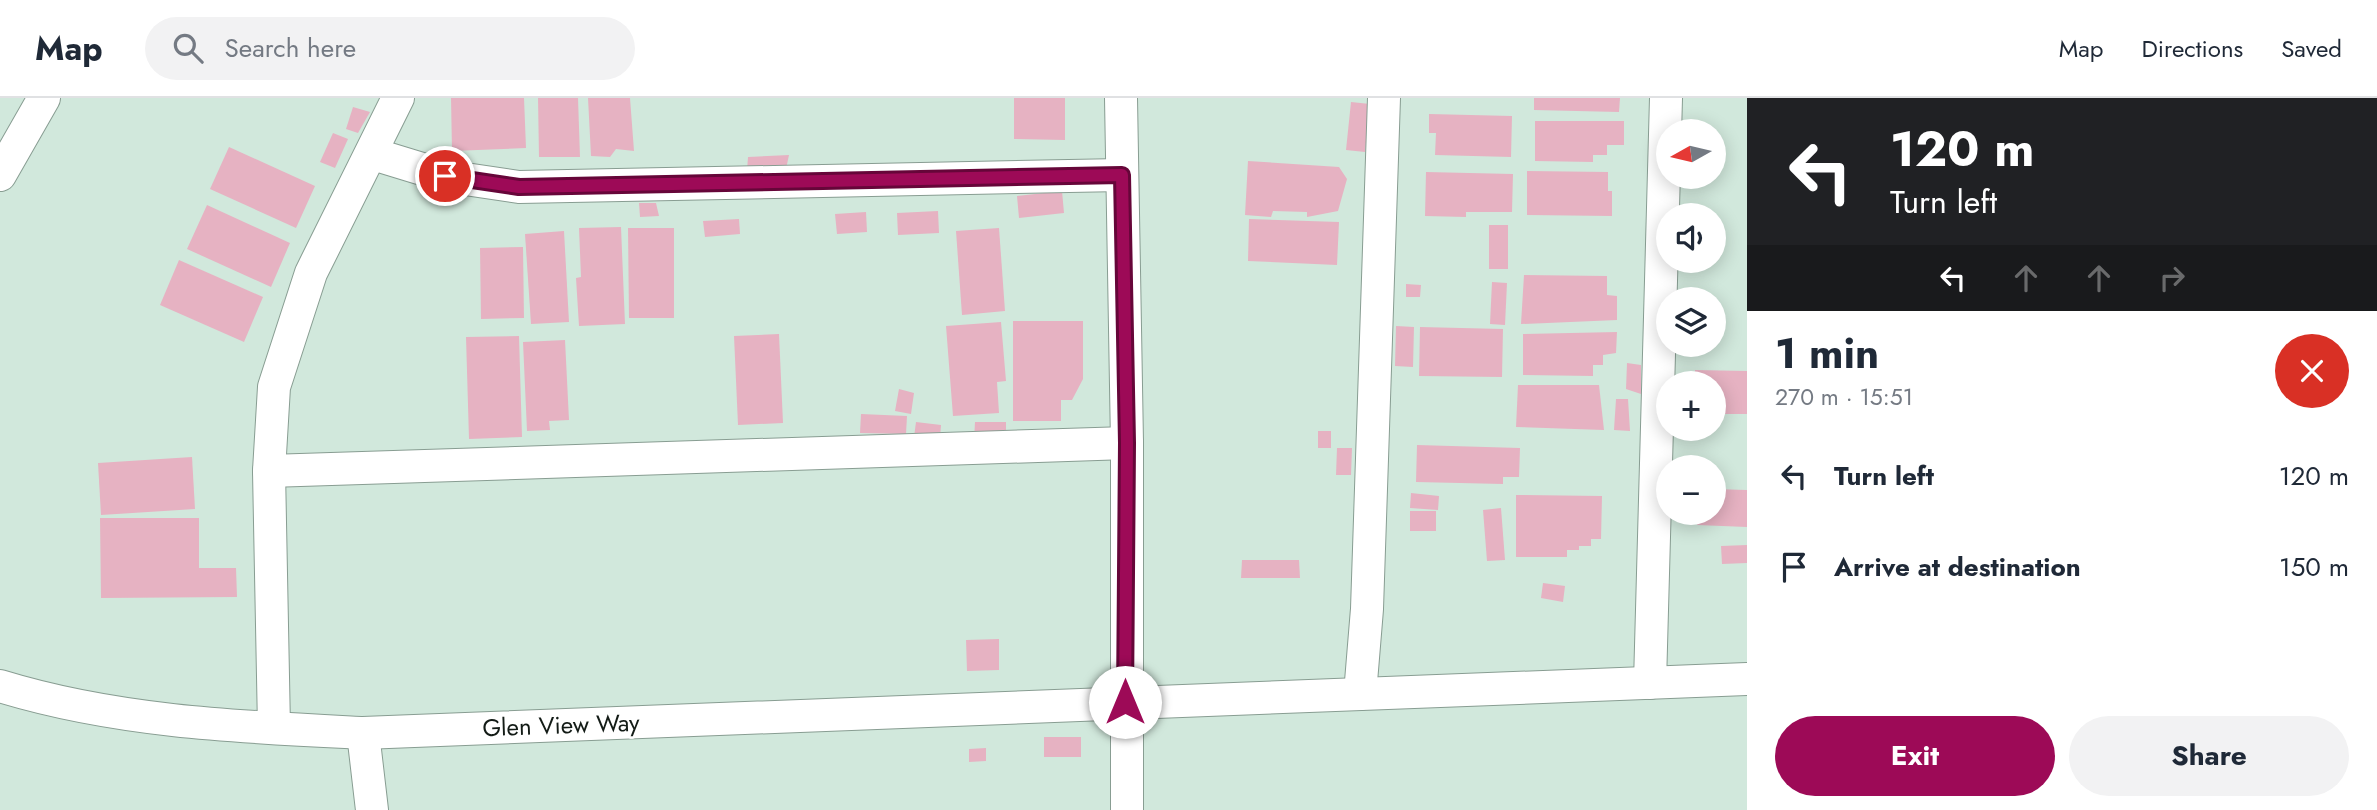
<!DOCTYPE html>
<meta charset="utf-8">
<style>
body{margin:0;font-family:Jost,sans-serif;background:#f2f2f3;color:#1f2937;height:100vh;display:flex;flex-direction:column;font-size:26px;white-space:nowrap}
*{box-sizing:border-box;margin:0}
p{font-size:23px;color:#747a83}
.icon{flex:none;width:38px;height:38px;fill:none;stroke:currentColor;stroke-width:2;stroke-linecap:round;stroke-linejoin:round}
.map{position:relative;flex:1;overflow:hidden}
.drawer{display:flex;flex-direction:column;background:#fff;width:630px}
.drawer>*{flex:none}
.top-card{background:#202124;color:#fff;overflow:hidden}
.needle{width:46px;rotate:262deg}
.buttons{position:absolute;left:1656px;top:21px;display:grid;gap:14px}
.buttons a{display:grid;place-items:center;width:70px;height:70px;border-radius:50%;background:#fff;box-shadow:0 4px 18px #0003;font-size:35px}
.pin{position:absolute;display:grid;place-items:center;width:60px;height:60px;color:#fff;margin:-30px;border:4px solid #fff;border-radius:50%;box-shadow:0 2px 7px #0007}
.me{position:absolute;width:77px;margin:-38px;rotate:0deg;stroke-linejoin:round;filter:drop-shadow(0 0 5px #0008)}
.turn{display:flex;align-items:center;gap:24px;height:147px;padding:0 28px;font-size:32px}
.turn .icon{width:91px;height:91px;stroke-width:2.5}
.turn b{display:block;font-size:49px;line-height:60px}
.lanes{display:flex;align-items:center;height:66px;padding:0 28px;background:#0003;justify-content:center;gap:35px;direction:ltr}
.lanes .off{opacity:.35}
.round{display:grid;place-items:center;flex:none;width:74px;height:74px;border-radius:37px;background:#f2f2f3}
.summary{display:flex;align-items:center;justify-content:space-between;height:119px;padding:0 28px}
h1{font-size:42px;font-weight:700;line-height:52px}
.action{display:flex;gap:14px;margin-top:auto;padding:14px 28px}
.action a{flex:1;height:80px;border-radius:42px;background:#9d0a57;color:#fff;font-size:28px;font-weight:700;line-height:80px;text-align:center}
.action a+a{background:#f2f2f3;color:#1f2937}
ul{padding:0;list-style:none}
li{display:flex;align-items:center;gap:21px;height:91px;padding:0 28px}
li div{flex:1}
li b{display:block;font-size:26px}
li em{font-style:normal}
header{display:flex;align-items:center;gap:42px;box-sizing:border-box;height:98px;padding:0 35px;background:#fff;border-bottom:2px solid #e0e1e3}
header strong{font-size:33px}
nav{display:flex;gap:38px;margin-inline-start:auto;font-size:24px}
.search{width:490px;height:63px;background:#f2f2f3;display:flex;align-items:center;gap:18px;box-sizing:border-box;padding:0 24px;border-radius:38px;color:#747a83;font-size:26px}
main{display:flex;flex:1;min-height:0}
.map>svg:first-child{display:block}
</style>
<header>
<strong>Map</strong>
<div class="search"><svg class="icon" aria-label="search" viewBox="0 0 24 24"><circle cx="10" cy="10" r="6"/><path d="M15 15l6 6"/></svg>Search here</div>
<nav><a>Map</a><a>Directions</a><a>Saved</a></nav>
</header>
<main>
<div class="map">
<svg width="1747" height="712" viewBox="0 0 1747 712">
<rect width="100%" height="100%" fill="#d1e8dc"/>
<g fill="#e6b2c2">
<path d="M451,0H524L526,50L452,53Z"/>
<path d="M538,0H578L580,59H539Z"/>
<path d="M588,0H630L634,53L616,51L610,59L591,58Z"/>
<path d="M1014,0H1065V42L1014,41Z"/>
<path d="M1534,0H1620L1619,14L1534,12Z"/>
<path d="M1351,4L1370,6L1365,54L1346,52Z"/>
<path d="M353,9L370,14L358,35L346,31Z"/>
<path d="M1429,16L1512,18L1511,59L1435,57L1436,35H1429Z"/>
<path d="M1535,23H1624V47H1607V57H1593V64L1535,63Z"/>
<path d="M333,35L348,41L335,70L320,64Z"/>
<path d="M229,49L315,88L296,130L210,91Z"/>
<path d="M789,57L786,71L747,73L748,59Z"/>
<path d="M1248,63L1339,69L1347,81L1338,113L1307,119V114L1273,113L1271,119L1245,117Z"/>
<path d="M1527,73L1608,74V93H1612V118L1527,117Z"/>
<path d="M1426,74L1513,76L1512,114H1466V119L1425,118Z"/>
<path d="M1062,93L1064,115L1019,120L1017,98Z"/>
<path d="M639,105H656L659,118L640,119Z"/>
<path d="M207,107L290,145L271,189L187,151Z"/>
<path d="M938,113L939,135L898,137L897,115Z"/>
<path d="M866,114L867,134L837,136L835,116Z"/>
<path d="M739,121L740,136L705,139L703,123Z"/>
<path d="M1249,121L1339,124L1337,167L1248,163Z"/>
<rect x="1489" y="127" width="19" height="44"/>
<path d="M621,129L625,226L579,228L576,180L581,179L579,130Z"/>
<path d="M628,130H674V220H629Z"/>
<path d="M999,130L1005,213L962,217L956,133Z"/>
<path d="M564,133L569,224L531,226L525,136Z"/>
<path d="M523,149L524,220L481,221L480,150Z"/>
<path d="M179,162L263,199L244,244L160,207Z"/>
<path d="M1524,177L1607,178V197L1617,198V222L1521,226Z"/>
<path d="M1492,184L1507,185L1505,227L1490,226Z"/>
<path d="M1406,186L1421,187L1420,199H1406Z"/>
<path d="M1013,223H1083V281L1072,302H1061V323H1013Z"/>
<path d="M1001,224L1006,283L997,284L999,315L953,318L946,228Z"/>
<path d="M1396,228L1414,229L1413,269L1395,268Z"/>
<path d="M1420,229L1503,231L1502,279L1419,278Z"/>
<path d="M1617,234L1616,255L1603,257V267H1593V278L1523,277V236Z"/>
<path d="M779,236L783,325L738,327L734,238Z"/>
<path d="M519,238L522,339L469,341L466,239Z"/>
<path d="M565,242L569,322L549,323L550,332L527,333L523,244Z"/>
<path d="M1627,265L1641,267V296L1626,291Z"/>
<path d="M1695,272L1747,273V316H1713V285H1695Z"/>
<path d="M1518,287H1599L1604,332L1516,329Z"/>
<path d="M899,291L914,295L911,316L895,313Z"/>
<path d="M1616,301H1628L1630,333L1614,332Z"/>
<path d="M861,316L907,318L906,336L860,335Z"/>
<path d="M916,324L941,327L940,341L914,339Z"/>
<path d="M975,324H1006V342H974Z"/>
<rect x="1318" y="333" width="13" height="17"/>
<path d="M1417,347L1520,350L1519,379H1503V386L1416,384Z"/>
<path d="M1337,350H1352L1351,377H1336Z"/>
<path d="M192,359L195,411L101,417L98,365Z"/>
<path d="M1713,391L1747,392V429L1697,427L1698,415H1713Z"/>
<path d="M1411,395L1439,398L1438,412L1410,410Z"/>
<path d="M1516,397L1602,398L1601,441H1591V448H1579V452H1567V459H1516Z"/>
<path d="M1501,410L1505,462L1487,463L1483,412Z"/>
<rect x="1410" y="413" width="26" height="20"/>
<path d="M100,420H199V470H236L237,499L101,500Z"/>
<path d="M1747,447V465L1722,466L1721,448Z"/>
<path d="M1242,462H1299L1300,480H1241Z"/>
<path d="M1543,485L1565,488L1563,504L1541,500Z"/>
<path d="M999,541V572L967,573L966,542Z"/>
<rect x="1044" y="639" width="37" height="20"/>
<path d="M986,650V663L969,664V651Z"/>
</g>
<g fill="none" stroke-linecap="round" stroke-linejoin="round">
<g stroke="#889d92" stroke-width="34">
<g id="minor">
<path d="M1121,0L1127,345V712"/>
<path d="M373,56L445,78L519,89L1122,77"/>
<path d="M0,77L44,0"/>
<path d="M269,373L1127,345"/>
<path d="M1650,585L1666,0"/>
<path d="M0,588C117,624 241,629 363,635L1747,581"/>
<path d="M1360,596L1367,511L1384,0"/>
<path d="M274,630L269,373L274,289L311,175L398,0"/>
<path d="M363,635L372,712"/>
</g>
</g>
<use href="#minor" stroke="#fff" stroke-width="32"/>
</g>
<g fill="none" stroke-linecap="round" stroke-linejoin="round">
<g stroke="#660639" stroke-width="18">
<path id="route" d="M445,78L519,89L1122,77L1127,345L1125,604"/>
</g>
<use href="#route" stroke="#9d0a57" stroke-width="12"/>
</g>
<g text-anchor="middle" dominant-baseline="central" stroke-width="5" stroke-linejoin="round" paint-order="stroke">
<g font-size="24" fill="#131b16" stroke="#fff">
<text transform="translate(561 627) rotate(-2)">Glen View Way</text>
</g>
</g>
</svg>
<div class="buttons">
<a><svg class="needle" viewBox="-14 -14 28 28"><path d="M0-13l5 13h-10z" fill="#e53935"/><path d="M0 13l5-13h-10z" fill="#747a83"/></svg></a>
<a><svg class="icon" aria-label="sound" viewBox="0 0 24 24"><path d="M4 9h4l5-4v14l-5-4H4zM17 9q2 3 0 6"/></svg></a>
<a><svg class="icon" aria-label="layers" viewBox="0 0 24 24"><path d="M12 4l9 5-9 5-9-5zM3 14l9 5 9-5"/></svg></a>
<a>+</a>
<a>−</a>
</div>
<div class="pin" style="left:445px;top:78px;background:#d93025"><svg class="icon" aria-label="arrive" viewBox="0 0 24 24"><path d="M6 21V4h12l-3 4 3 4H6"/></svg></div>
<svg class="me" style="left:1125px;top:604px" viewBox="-20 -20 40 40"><circle r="19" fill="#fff"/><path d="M0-13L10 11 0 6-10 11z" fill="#9d0a57"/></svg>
</div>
<section class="drawer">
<div class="top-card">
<div class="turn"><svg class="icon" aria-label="left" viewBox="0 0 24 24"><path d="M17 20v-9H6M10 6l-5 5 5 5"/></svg><div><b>120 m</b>Turn left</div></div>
<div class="lanes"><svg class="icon" aria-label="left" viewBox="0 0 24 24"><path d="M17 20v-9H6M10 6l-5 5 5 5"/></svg><svg class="icon off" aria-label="ahead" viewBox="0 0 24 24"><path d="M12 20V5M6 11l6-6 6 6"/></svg><svg class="icon off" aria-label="ahead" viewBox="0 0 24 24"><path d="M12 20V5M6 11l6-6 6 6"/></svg><svg class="icon off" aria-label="right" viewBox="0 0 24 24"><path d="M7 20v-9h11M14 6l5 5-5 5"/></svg></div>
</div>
<div class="summary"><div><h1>1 min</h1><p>270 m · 15:51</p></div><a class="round" style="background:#d93025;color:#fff"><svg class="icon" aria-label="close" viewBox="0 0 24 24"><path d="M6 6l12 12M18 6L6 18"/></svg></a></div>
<ul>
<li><svg class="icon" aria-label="left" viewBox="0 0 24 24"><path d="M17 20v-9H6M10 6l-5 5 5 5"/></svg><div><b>Turn left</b></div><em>120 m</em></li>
<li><svg class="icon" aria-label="arrive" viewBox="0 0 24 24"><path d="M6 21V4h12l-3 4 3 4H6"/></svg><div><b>Arrive at destination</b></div><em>150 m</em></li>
</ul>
<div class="action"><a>Exit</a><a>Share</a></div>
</section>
</main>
